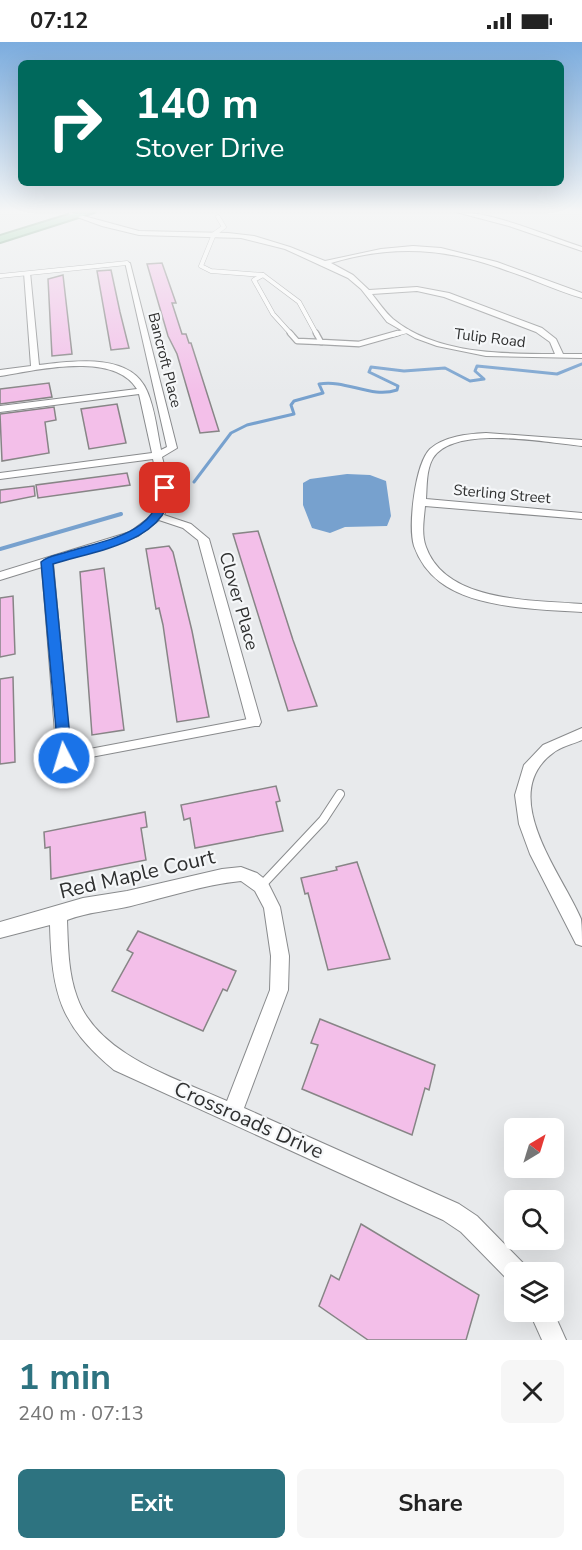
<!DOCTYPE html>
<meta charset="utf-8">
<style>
body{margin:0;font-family:"Nunito Sans",sans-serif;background:#f6f6f6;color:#222;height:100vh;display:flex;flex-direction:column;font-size:22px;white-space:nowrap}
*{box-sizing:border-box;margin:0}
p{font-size:20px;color:#767676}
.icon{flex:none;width:33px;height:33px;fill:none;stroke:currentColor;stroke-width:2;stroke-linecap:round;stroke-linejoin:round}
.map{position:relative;height:1298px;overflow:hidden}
.side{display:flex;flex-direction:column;background:#fff;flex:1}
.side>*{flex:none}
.top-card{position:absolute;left:18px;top:18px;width:546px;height:126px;border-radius:9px;box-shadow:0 6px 24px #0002;background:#00695c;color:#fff;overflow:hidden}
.needle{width:39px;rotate:38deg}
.fabs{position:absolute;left:504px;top:1076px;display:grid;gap:12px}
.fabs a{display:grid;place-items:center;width:60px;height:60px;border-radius:9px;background:#fff;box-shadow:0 6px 24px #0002;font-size:30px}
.pin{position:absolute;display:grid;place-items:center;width:51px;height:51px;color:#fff;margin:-26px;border-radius:12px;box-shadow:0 3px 9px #0006}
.me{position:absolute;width:66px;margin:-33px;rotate:355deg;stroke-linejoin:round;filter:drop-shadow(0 0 4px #0008)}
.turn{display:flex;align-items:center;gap:21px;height:126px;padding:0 18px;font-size:27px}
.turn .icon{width:78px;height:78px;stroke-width:2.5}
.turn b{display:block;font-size:42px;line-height:51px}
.round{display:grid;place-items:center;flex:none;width:63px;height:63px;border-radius:9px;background:#f6f6f6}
.summary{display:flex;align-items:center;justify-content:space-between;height:102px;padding:0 18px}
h1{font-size:36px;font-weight:700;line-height:45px;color:#2d7380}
.action{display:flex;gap:12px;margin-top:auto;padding:12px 18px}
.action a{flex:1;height:69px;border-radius:9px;background:#2d7380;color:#fff;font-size:24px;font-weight:700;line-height:69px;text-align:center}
.action a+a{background:#f6f6f6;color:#222}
.status{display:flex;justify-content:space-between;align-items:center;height:42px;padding:0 30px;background:#fff;direction:ltr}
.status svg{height:16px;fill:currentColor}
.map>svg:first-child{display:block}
</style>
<div class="status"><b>07:12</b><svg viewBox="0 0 49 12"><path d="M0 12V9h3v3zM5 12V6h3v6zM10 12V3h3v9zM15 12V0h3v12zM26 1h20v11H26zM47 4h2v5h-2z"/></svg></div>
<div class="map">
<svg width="582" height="1298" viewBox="0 0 582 1298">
<rect width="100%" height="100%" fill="#e8eaec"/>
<path fill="#77a1ce" d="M347,432L370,433L386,439L391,474L387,484L345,485L330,491L312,486L303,463V441L310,437Z"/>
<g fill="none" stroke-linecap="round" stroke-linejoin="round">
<path stroke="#77a1ce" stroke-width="3" d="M194,440L231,391L247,383L294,372L291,363L294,359L323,351L319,342C346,337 371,357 397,348L398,344L369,330L371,325L404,329L445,326L470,339L484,337L475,329L477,324L557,332L582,322"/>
<path stroke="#77a1ce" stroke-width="4" d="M0,507L121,472"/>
</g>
<g fill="#f3bfe9" stroke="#878586" stroke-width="1.5">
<path d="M162,221L176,261H172L182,292H186L189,301H191L219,389L200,391L177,312L168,294L147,222Z"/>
<path d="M111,228L120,270L129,306L111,308L97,229Z"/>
<path d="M63,233L72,312L52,314L48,237Z"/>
<path d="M49,341L52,355L0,362V347Z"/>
<path d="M117,362L126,401L89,407L81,367Z"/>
<path d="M54,365L56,378L45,380L49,411L2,419L0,372Z"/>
<path d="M127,431L130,443L38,456L36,443Z"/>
<path d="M34,444L35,454L0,461V448Z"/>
<path d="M258,489L293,598L317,664L288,669L233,492Z"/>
<path d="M169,504L173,510L192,589L209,675L177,680L163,583L159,566L156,567L146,507Z"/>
<path d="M104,526L124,688L92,693L80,530Z"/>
<path d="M13,554L15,612L0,615V556Z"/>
<path d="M13,635L15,720L0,722V637Z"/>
<path d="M276,744L280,759L276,760L283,789L195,806L190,776L184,778L181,763Z"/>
<path d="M145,770L147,785L141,786L146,818L51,837L50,805L45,806L44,790Z"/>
<path d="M357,820L390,917L328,928L308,851L305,852L301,836L337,828L336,825Z"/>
<path d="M138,889L236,929L227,949L223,947L203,989L112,949L133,911L127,908Z"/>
<path d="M320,977L435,1023L429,1048L425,1046L412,1093L302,1047L318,1003L311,1001Z"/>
<path d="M361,1182L479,1253L466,1298H368L319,1264L331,1233L339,1238Z"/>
</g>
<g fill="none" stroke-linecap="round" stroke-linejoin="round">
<g stroke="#898b8d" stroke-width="5">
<g id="service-far2">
<path d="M218,175L224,185L214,192L201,224L211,229L263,233L299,260L317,293"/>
<path d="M263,233L254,238L273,272L292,293"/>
<path d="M0,234L127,221"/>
<path d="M392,293L407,289"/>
</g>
</g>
<g stroke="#898b8d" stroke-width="7">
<g id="service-far1">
<path d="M290,291L297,299L321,300"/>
<path d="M316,291L321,300L359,302L398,291"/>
</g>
</g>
<g stroke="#898b8d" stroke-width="10">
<g id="service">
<path d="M64,716L254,680"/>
<path d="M261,844L323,778L340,752"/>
</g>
</g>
<g stroke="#898b8d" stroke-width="2">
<g id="minor">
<path d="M69,170L139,189L228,191L254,194L290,205L325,219L381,207L413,204L441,206L497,220L582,251V256C557,249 533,237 508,229C447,206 394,202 331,221L353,233L369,248L417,245L449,251L542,286L556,297L563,312H582V316L486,314L437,304L415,296L387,280L361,247L348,236L285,207L241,196L139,193L102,184L69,172ZM417,249L444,255L536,290L550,300L555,312C502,312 436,312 393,277C385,270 379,261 372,252Z"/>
<path d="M456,170C494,170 545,193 582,205V209L509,184Z"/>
<path d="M125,220L130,221L177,406L162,415C167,435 175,454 164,473L191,482L209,497L261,680L259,684H249L247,680L198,498L183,486L159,478L138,494L53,521L71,716L69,720L64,722L59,720L57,716L42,525L0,538V530L130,490L154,472L159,464L161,453L153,417L0,437V431L152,411L139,352L0,370V364L137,347C114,309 37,328 0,334V328L31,324L24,231L30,230L39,323C72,319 131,310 147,349C155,367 157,389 161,408L167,405Z"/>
<path d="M486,391L582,398V404C548,401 455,382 433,416C426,428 427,444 426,457L582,471V477L425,464C424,477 421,492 426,505C446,561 533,558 582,562V570C540,567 475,567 440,540C428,531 419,518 414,504C408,484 415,422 430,407C445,394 468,392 486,391Z"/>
<path d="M582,686V698C573,702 560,705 553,711C496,753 563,833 581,877C582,885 582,896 582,904L576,902L530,812L519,782L515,753L524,723L543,703Z"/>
<path d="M241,825L257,831L267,839L280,865L289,914L288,948L244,1066L459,1162L477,1174L524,1222L527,1230H514V1241L508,1238L461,1190L443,1178L114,1028C60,983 52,952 50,883L0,896V880L83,856L127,849L222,827ZM241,839L255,849L264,866L271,914L270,948L227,1059C176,1036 97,1013 77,955C68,931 68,903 67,878C88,870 109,869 131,864C167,855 203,843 241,839Z"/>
<path d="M529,1269H553L566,1298H542Z"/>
</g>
</g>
<g stroke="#508b62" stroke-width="4">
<path id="trunk" d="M78,170H94L0,200V194Z"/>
</g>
<use href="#service-far2" stroke="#fff" stroke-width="4"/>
<use href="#service-far1" stroke="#fff" stroke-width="4.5"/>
<use href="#service" stroke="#fff" stroke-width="8"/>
<use href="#minor" fill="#fff" fill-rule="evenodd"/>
<use href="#trunk" fill="#80ca97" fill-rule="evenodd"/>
</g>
<linearGradient id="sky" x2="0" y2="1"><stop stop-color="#7bacde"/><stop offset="0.48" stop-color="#f5f6f6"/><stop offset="1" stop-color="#f5f6f6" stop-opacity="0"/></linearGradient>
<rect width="582" height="352" fill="url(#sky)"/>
<path fill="#1a73e8" stroke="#114b97" stroke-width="1.5" d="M165,443L171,446C170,500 93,509 53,522L72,716L64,722L59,721L41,520C47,514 58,513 67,510C102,499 159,492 160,446Z"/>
<g text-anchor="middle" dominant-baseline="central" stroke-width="4.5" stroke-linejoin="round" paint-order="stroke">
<g font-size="15" fill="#2f3030" stroke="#f5f7f9">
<text transform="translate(490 296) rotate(7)">Tulip Road</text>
<text transform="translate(165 318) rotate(76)">Bancroft Place</text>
<text transform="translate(502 452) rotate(5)">Sterling Street</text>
</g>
<g font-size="18" fill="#2f3030" stroke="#f5f7f9">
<text transform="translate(239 559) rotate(74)">Clover Place</text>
</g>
<g font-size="21" fill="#2f3030" stroke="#f5f7f9">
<text transform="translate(137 832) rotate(-13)">Red Maple Court</text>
<text transform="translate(249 1078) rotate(24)">Crossroads Drive</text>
</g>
</g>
</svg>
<div class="fabs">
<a><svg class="needle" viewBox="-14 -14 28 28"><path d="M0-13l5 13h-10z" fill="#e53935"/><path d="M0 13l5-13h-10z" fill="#767676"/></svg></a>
<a><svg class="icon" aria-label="search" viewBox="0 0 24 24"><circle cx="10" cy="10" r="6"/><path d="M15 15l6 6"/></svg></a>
<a><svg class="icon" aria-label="layers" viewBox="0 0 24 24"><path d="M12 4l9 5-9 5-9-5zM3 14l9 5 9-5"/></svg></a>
</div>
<div class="pin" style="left:165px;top:446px;background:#d93025"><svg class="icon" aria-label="arrive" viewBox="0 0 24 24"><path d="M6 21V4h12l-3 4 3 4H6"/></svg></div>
<svg class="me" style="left:64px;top:716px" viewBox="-20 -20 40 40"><circle r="17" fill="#1a73e8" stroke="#fff" stroke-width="3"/><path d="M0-11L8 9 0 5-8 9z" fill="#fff"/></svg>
<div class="top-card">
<div class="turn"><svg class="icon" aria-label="right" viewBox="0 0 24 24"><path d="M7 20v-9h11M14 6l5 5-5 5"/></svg><div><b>140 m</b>Stover Drive</div></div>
</div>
</div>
<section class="side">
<div class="summary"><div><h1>1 min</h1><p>240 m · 07:13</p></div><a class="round"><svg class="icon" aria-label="close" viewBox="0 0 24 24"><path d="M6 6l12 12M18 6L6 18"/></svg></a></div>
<div class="action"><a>Exit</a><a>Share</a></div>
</section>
